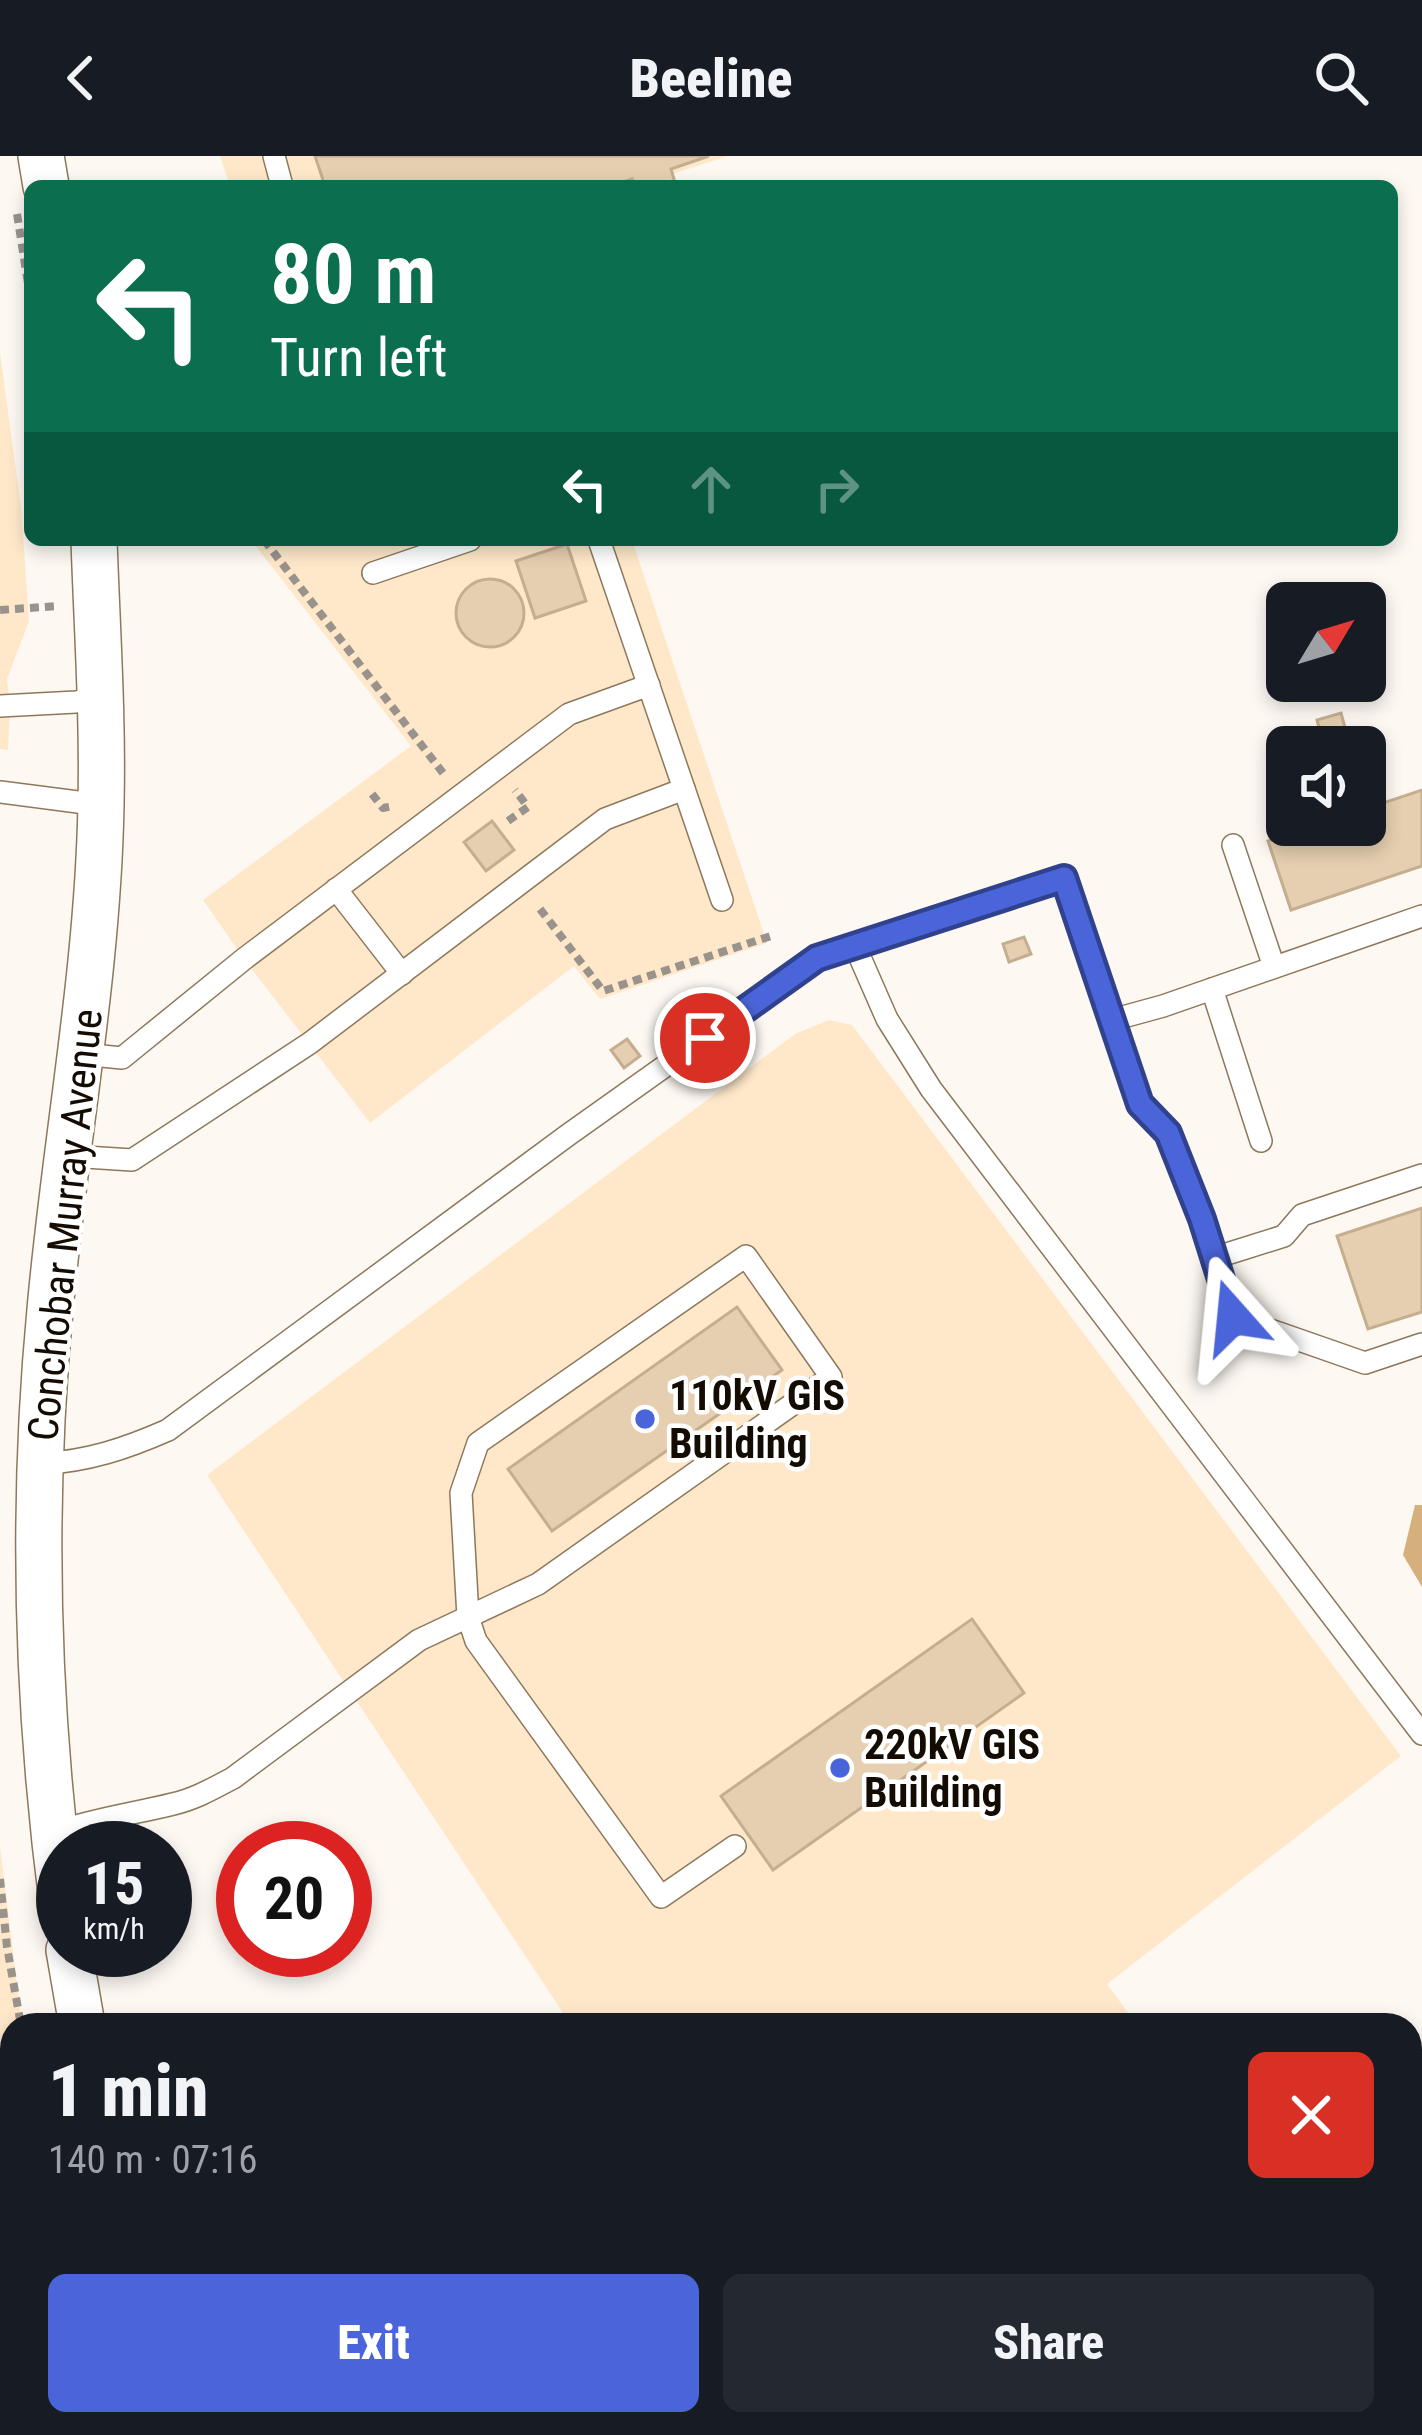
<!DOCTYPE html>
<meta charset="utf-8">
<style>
body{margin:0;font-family:"Roboto Condensed",sans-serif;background:#242831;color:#f1f3f6;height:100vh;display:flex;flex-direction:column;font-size:45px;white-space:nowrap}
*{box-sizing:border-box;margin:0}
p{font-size:39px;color:#9ea1a6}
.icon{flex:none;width:66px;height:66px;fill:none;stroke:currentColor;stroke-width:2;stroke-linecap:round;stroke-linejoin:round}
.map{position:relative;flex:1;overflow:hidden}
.details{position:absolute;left:0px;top:1857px;width:1422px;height:423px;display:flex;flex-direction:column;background:#171b24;border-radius:36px 36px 0 0;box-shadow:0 6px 18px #0003}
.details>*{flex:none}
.banner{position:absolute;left:24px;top:24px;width:1374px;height:366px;border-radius:18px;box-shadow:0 6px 18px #0003;background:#0b6e4f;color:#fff;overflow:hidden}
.needle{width:78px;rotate:52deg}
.controls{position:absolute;left:1266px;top:426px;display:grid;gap:24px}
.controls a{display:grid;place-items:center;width:120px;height:120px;border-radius:18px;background:#171b24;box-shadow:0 6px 18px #0003;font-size:60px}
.speed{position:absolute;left:36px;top:1665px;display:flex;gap:24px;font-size:60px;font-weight:700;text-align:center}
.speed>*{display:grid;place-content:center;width:156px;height:156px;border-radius:50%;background:#171b24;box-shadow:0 6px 18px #0003;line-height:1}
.speed small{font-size:30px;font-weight:400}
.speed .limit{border:18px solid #d22;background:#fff;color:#111}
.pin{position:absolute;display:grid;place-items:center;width:102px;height:102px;color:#fff;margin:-51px;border:6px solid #fff;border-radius:50%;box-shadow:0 3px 12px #0007}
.me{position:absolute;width:132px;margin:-66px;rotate:342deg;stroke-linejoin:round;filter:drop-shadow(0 0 9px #0008)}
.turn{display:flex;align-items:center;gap:42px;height:252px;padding:0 48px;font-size:54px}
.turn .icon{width:156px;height:156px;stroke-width:2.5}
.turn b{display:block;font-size:84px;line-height:102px}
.lanes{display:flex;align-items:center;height:114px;padding:0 48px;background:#0003;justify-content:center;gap:60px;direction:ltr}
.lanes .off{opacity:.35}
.round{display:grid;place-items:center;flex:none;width:126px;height:126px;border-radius:18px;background:#242831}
.headline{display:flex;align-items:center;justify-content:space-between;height:204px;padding:0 48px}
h1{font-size:72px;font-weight:800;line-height:90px}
.button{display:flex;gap:24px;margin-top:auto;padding:24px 48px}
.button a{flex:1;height:138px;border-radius:18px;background:#4a65d9;color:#fff;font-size:48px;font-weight:800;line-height:138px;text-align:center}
.button a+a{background:#242831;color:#f1f3f6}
header{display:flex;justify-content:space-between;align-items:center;height:156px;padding:0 48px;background:#171b24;font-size:54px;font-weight:800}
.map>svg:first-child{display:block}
</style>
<header><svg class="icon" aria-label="back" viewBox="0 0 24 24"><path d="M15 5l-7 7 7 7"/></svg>Beeline<svg class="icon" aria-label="search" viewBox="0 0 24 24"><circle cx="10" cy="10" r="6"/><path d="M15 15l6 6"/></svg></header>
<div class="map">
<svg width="1422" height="2279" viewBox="0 0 1422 2279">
<rect width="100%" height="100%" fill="#fdf8f2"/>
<g fill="#ffe8ca">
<path d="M220,0H728L635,30H230Z"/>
<path d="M0,197L21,351L29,465L7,523L10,549L8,594L0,593Z"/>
<path d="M251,384H632L767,787L600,843L574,810L370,967L244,803L203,744L411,590Z"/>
<path d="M829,864L852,869L1401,1600L1107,1828L1137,1869H571L207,1319L795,878Z"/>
<path d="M0,1690L22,1869H12V2268H221L225,2279H0Z"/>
</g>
<path fill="#d5b07d" d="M1415,1349H1422V1431L1403,1399Z"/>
<g fill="#e6cfb0" stroke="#c4ae8f" stroke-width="3">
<path d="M315,0H709L671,13L676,30H634L632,23L611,30H325Z"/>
<path d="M567,388L586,445L535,462L516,405Z"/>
<circle cx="490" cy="457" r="34"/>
<path d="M1341,557L1347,579L1323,587L1317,564Z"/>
<path d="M1422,634V710L1291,754L1268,685L1317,669H1365V653Z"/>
<path d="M492,665L514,694L486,715L464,686Z"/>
<path d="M1024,781L1031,798L1009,806L1003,788Z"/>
<path d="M627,883L640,900L624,912L611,894Z"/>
<path d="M1422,1052V1156L1368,1173L1337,1080Z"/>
<path d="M737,1151L782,1214L552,1375L508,1313Z"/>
<path d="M972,1463L1024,1537L773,1714L721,1640Z"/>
</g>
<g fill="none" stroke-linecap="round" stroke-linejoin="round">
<g stroke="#8d785b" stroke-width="24">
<g id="lane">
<path d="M274,0L282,30"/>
<path d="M599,384L722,744"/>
<path d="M373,417L470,384"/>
<path d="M0,550L76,546L101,541"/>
<path d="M0,636L101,649"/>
<path d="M1233,689L1274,811"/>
<path d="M336,733L402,818"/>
<path d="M855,790L887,863L931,933L1422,1578"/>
<path d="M1212,833L1261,985"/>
<path d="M1112,864L1163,850L1422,760"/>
<path d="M82,898L122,902L244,803L569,558L649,529"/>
<path d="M70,1000L132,1004L310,887L605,663L684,633"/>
<path d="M1214,1102L1284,1080L1302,1059L1422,1019"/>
<path d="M41,1308C88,1305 125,1293 168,1274L568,979L817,802L1064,722L1140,948L1168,977L1202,1063L1233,1161L1365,1207L1422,1188"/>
<path d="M54,1677C93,1663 133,1658 173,1648C195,1643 214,1632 233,1622L419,1484L538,1428L831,1221L746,1100L478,1287L461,1337L468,1461L476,1485L661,1741L735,1690"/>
<path d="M113,2279L124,2268"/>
<path d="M169,2279L170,2268"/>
</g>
</g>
<g stroke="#8d785b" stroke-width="48">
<g id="street">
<path d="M41,0L46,30"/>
<path d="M63,1753C37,1555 31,1353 50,1154C65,985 98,818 101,648C103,560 97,472 94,384"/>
<path d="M69,1794L82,1869"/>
</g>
</g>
<g stroke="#99938c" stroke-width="8" stroke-dasharray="9 6" stroke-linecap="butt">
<path d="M241,29V30"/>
<path d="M17,58L30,140"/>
<path d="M264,384L443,617"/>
<path d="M0,454L58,450"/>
<path d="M372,638L383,652L394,650"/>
<path d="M508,665L528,651L515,634"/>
<path d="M540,753L603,835L774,779"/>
<path d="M0,1723L7,1791L21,1869"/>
<path d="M1410,2032L1422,2028"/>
<path d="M28,2279L43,2268"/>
<path d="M47,2279L61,2268"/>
</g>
<use href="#lane" stroke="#fff" stroke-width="21"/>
<use href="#street" stroke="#fff" stroke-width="45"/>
</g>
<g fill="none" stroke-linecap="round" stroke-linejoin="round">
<g stroke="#30428d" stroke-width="30">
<path id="route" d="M705,882L817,802L1064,722L1140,948L1168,977L1202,1063L1233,1161"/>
</g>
<use href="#route" stroke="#4a65d9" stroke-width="21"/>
</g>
<g fill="#4a65d9" stroke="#fff" stroke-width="4.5">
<circle cx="645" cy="1263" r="12"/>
<circle cx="840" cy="1612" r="12"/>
</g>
<g text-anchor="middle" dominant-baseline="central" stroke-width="9" stroke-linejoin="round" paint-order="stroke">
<g font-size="42" fill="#140c03" stroke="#fff">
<text transform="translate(65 1069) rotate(-84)">Conchobar Murray Avenue</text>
</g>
<g font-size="42" font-weight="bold" fill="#140c03" stroke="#fff" text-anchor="start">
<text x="669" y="1239">110kV GIS<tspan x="669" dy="48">Building</tspan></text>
<text x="864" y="1588">220kV GIS<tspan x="864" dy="48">Building</tspan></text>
</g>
</g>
</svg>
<div class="controls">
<a><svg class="needle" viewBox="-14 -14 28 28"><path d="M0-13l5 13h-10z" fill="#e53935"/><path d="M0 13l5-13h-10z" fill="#9ea1a6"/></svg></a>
<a><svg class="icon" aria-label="sound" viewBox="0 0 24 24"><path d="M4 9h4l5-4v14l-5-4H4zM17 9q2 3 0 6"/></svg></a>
</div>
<div class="speed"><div>15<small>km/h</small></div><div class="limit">20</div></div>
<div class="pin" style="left:705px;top:882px;background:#d93025"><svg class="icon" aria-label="arrive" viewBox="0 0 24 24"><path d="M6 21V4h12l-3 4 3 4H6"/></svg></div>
<svg class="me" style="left:1233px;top:1161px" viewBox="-20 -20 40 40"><path d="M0-17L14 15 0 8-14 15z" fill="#4a65d9" stroke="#fff" stroke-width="4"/></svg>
<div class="banner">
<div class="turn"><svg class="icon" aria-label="left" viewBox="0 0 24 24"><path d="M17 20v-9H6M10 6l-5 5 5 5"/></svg><div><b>80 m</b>Turn left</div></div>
<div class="lanes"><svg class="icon" aria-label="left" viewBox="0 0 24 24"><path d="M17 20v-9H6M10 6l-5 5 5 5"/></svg><svg class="icon off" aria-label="ahead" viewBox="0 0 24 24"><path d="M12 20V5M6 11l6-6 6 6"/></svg><svg class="icon off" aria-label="right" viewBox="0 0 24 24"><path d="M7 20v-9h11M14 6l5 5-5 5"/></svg></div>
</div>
<section class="details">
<div class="headline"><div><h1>1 min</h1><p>140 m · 07:16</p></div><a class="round" style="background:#d93025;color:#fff"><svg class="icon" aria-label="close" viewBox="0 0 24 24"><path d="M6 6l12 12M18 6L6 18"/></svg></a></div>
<div class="button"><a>Exit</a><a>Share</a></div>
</section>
</div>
